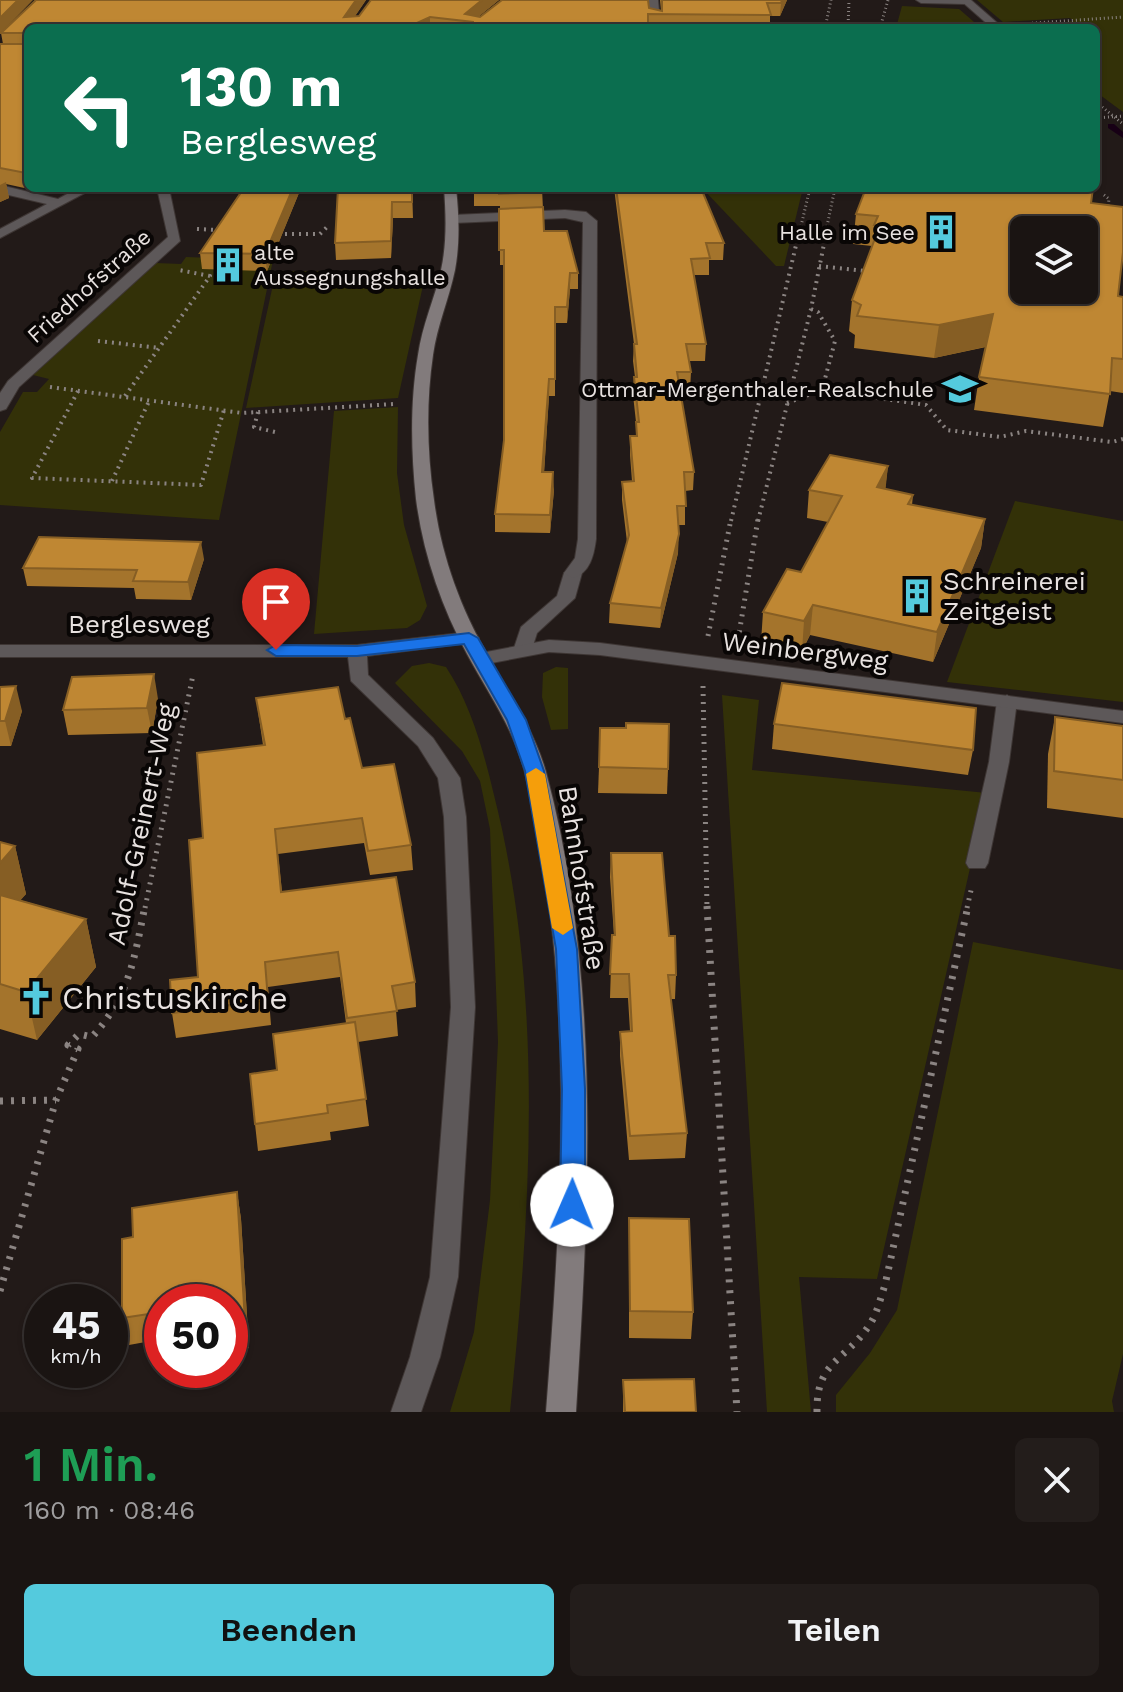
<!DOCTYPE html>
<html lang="de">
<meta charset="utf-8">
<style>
body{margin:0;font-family:"Work Sans",sans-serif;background:#231d1b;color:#f1f3f6;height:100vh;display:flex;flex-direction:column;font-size:30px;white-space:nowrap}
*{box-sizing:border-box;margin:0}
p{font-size:26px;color:#9f9e9f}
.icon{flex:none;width:44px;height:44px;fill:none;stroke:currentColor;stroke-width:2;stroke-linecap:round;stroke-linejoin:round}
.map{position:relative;height:1412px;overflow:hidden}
.details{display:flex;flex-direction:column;background:#1a1412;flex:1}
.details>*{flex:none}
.banner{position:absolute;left:24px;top:24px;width:1076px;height:168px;border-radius:12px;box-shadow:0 2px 6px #0004,0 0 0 2px #383332;background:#0b6e4f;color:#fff;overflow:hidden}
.fabs{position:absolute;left:1010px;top:216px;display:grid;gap:16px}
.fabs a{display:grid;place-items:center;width:88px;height:88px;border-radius:12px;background:#1a1412;box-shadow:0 2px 6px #0004,0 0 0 2px #383332;font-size:40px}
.speed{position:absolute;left:24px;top:1284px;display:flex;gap:16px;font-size:40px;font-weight:700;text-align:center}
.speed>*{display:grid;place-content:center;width:104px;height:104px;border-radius:50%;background:#1a1412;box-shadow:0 2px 6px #0004,0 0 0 2px #383332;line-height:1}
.speed small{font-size:20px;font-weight:400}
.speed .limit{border:12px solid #d22;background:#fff;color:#111}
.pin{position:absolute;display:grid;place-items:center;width:68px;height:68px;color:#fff;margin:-82px -34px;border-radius:50% 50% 50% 0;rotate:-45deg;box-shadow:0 0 8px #0007}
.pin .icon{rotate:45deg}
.me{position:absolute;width:88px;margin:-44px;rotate:1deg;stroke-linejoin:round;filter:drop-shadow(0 0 6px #0008)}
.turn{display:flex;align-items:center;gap:28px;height:168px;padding:0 24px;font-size:36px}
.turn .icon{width:104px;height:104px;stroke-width:2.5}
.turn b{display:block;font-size:56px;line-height:68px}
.round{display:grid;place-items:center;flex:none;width:84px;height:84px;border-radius:12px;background:#231d1b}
.headline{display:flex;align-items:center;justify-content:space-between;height:136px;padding:0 24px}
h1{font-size:48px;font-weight:600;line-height:60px;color:#1e9e55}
.button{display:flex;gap:16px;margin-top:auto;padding:16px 24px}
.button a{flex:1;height:92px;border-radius:12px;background:#54cadd;color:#111;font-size:32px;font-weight:600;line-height:92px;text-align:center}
.button a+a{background:#231d1b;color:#f1f3f6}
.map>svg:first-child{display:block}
</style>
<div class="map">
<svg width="1123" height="1412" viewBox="0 0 1123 1412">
<rect width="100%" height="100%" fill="#221a18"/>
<g fill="#333108">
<path d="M977,0H1123V112L1096,92V28H1015L1074,21L1070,18L1003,22Z"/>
<path d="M902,6L959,9L981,28H896Z"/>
<path d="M702,188H803L784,266H776Z"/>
<path d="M186,257L273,260L219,520L0,505V432L23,392H37L49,379L33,375L156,263L181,264Z"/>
<path d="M276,271L426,272L398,398L246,408Z"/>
<path d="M398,407L397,473L404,525L427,606L420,620L407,628L314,634L334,411Z"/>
<path d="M1015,501L1123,521V702L947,682Z"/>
<path d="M429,663L446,667C470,703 483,749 493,791C545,993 531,1207 510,1412H450L474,1332L490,1200L498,1042L490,829L480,781L462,751L395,683L412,666Z"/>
<path d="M556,667L568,668V729L551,730L542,697L543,673Z"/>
<path d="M722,695L759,700L752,770L987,793L877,1279L799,1277L811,1412H767Z"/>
<path d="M973,942L1123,970V1354L1112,1401L1114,1412H836V1395L870,1353L897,1310Z"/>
</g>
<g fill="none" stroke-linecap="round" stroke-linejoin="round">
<path fill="#170015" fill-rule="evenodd" d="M1108,124H1114L1123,132V138L1108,128Z"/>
<g stroke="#3e3634" stroke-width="2">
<g id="lane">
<path d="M648,0H658L660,22L651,20Z"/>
<path d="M916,0H969L970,1L965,4L921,3Z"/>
<path d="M157,188H169L180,241L19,387L6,409L0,411V393L8,381L168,237Z"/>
<path d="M573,568L582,573L575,598L537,633L530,655H516L513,651L521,627L557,596L564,573Z"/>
<path d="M1007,695L1017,701L1009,762L988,863L985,868H969L966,863L989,762L997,701Z"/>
</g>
</g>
<g stroke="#3e3634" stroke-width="2">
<g id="street">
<path d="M960,0H971L1003,28H992Z"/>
<path d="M0,185L58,199L78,188H94L0,238V229L47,204L0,193Z"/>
<path d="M565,210L586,212L597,221L596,539C594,555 590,573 573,578L564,573L575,558L578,539L583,222L565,218L453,223L446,219L453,215Z"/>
<path d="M469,632L476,634L479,638L476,642L367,656L368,675L433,738L460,778L466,817L475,1007L458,1277L440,1357L421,1412H391L410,1357L430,1277L451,1007L444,817L438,778L418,746L351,681L348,657H0V645H357Z"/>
<path d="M549,640L600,643L1123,711V723L600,655L549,652L481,665L471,659L481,653Z"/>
</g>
</g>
<g stroke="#3e3634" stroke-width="2">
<path id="secondary" d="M444,188H456C459,215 460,243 455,270C449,299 437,326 433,355C426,402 427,453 434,500C441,554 460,607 487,654C508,693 534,729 546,772C602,980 589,1199 576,1412H546C562,1200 577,981 525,773C514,729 488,693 467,654C441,606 423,553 416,499C411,452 410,401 418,355C422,325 435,298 441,270C447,243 446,215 444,188Z"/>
</g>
<g stroke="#8b8482" stroke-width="3" stroke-dasharray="1 3" stroke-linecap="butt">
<path d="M1020,24L1123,17"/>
<path d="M825,28L831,0"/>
<path d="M848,28L849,0"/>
<path d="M880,28L888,0"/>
<path d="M1096,102L1123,124"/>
<path d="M1096,118L1123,116"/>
<path d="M1104,195L1109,199L1108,207"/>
<path d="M801,226L810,188"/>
<path d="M827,226L835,188"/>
</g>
<g stroke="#8b8482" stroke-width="4" stroke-dasharray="2 5" stroke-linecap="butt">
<path d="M197,229L216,230"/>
<path d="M278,234H320L327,227"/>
<path d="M819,266L866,271"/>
<path d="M811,309L818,312L835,341L822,390L926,405L947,430L1000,437L1026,431L1112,442L1123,439"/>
<path d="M98,341L160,348"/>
<path d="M50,387L242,413L394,404"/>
<path d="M78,391L32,478L201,485L224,410"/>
<path d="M125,396L210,276L179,270"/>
<path d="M787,403L822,390"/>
<path d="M258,412L254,427L279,433"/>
<path d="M112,481L150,399"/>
<path d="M731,521L801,224"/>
<path d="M758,521L811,309L828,224"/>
</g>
<g stroke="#8b8482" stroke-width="5" stroke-dasharray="2 6" stroke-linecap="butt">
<path d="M708,636L731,519"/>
<path d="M738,640L758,519"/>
<path d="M703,686L707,908"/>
<path d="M145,908L193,675"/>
<path d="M967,908L972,886"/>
</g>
<g stroke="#8b8482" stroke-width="7" stroke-dasharray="3 8" stroke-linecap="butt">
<path d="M707,906L737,1412"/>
<path d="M0,1101L56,1100"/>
<path d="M0,1291L56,1100L78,1049L68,1045L79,1034L92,1037C130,995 134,959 145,906"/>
<path d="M817,1412C816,1361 844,1362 868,1327C877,1315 880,1299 885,1285L968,906"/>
</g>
<use href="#lane" fill="#5d5859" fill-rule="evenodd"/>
<use href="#street" fill="#5d5859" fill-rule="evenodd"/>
<use href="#secondary" fill="#827b7c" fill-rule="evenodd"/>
</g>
<g fill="#a4742c">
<path d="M36,0H366L355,16H359L371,0H499L478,17H480L502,0H648L649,8L661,10L660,0H787L780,16H770V28H28V188H30L29,189L6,184L9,198L0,202V44H3L1,33Z"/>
<path d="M184,188H301L267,271L202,269L200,253L240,193L184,190Z"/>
<path d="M412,188L413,218H393L391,258L336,260L335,243Z"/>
<path d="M474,188H542L544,231L578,273V289H570L567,323H555V396H549L544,472L554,490L550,533L495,532V514L504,440V265H500V206H474Z"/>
<path d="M614,188H701L724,243L723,260H709V275H694L706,344L705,361H689L691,372L690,390H680L694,472L693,490L685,491V525H678V553L660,628L609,623L610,603L627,542L622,500V482L632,481L630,455V436H636V422L633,395L634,377H635L633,361L634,344Z"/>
<path d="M1091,203L1118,296L1123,297V393L1110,391L1103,427L974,410L979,377L986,347L934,358L854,348L855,335L849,331L852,300L872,246L853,244L856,214Z"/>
<path d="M888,466L885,489L913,495L912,505L985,519L981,548L933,662L810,635L802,651L761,642L763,612L801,572L828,522L807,518L809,490Z"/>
<path d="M204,559L191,600L136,599L134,588L27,586L23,568Z"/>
<path d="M0,687L22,711L11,746H0Z"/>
<path d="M256,698L345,719L362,768L411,845L413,870L370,875L364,843L278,854L282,892L415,982L416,1007L396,1010L398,1036L358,1042L369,1126L330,1132L331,1140L258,1151L255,1124L277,1070L346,1023L340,977L268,987L271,1025L176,1038L172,1013L198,977L203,838L263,745Z"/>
<path d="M158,699L152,733L68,735L63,710Z"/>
<path d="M1055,717L1123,726V818L1047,808L1048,754Z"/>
<path d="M774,724L973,750L968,775L772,749Z"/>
<path d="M626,728L668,769L667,794L598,793L599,767Z"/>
<path d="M0,842L15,846L26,894L20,900L86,919L96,967L37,1040L0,1029Z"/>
<path d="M611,853L669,936L676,975L675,999H671L687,1133L685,1158L629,1160L620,1056V1032L630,1031L628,998H610L612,935H614L610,877Z"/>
<path d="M237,1192L241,1219L249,1348L230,1351V1302H162V1339L129,1345L122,1318L133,1237Z"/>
<path d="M629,1218L693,1312L691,1339L629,1338Z"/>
<path d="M623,1380L696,1412H623Z"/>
</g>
<g fill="#865e24">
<path d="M18,0H33L0,34V18Z"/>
<path d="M356,0H366L347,28L344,17Z"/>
<path d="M482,0H499L472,22L465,14Z"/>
<path d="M782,0H787L780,16L781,3Z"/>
<path d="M430,17V28H406Z"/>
<path d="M6,182L9,198L0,202V185Z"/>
<path d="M293,188H301L267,271L265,254Z"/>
<path d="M392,202L393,218L391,258V241Z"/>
<path d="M570,273V289L567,323V307Z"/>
<path d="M993,314L989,346L934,358L939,325Z"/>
<path d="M549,379V396L543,490L542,472Z"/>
<path d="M888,466L885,494L877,487Z"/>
<path d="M553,472L554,490L550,533V515Z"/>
<path d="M985,519L981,548L933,662L937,632Z"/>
<path d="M679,534L678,553L660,628L661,608Z"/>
<path d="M201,542L204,559L191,600L188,582Z"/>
<path d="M813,605L810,635L802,651L804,621Z"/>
<path d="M154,674L158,699L152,733L147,708Z"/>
<path d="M16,686L22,711L11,746L5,721Z"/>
<path d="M15,846L26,894L0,924V863Z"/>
<path d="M86,919L96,967L37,1040L26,992Z"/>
<path d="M237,1192L241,1219L249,1348L245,1321Z"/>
</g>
<g fill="#bf8733" stroke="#865e24" stroke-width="2" fill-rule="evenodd">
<path d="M0,0H18L0,18Z"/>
<path d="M36,0H356L344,17L359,16L371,0H482L465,14L480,17L502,0H648L649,8L662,11V0H782L781,3H767L771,15L648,14V28H473V22L430,17L406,28H28V172L26,173L0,168V44H28L26,33H1Z"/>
<path d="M244,188H293L265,254L200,253Z"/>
<path d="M338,188H412V202H392L391,241L335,243Z"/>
<path d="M474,188H542V192L499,194V190H474Z"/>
<path d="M616,188H701L724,243H706L710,258L691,259L706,344H686L691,372H677L694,472H684L686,506H677L679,534L661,608L610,603L629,535L622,482L634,481L630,436H637L636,422H639L634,377H637L634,344H637Z"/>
<path d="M866,188H1033L1047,189L1048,188H1093L1091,203L1123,207V252L1118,296L1123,297V359L1112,358L1110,394L979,377L993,314L939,325L857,316L861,305L852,300L880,225H874L878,216L856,214ZM1024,230H1084V290H1024Z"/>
<path d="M543,207L544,231H567L578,273H570L567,307H555V379H549L542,472H553L550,515L495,514L504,440V250H499V209Z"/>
<path d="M830,455L888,466L877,487L913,495L908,504L985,519L937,632L813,605L804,621L763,612L787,569L801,572L842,496L809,490Z"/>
<path d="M39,537L201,542L188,582L133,581L137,570L23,568Z"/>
<path d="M154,674L147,708L63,710L72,677Z"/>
<path d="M782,683L976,708L973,750L774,724Z"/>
<path d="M16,686L5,721H0V687Z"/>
<path d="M338,687L345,719L350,718L362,768L394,764L411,845L368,851L362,818L275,829L281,892L396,877L415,982L392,986L397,1011L347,1018L338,952L265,962L268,1000L172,1013L170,980L198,977L189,840L203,838L197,753L265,745L256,698Z"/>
<path d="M1055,717L1123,726V780L1054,771Z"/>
<path d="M626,723L669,724L668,769L599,767L600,728H626Z"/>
<path d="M0,842L15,846L0,863Z"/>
<path d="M611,853H662L669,936H675L676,975H668L687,1133L630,1136L620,1032L632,1031L629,974H610L612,935H615Z"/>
<path d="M0,895L86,919L26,992L0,984Z"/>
<path d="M355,1022L366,1099L327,1105L328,1113L255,1124L250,1074L277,1070L273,1034Z"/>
<path d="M237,1192L245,1321L230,1323V1302H162V1312L122,1318V1239L133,1237L132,1208Z"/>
<path d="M629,1218L689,1219L693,1312L630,1311Z"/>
<path d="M694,1379L696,1412H625L623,1380Z"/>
</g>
<path fill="#1a73e8" stroke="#114b97" stroke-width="2" d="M469,633L478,638L526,720L544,771L577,949L585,1089V1205L581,1212L572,1215L564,1212L560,1205L562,1089L556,949L525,771L507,720L464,644L357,656H276L267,650L276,645L357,646Z"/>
<path fill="#f59e0b" d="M536,768L545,774L573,928L563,935L552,928L526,774Z"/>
<defs>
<g id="building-bare" transform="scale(2.76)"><path d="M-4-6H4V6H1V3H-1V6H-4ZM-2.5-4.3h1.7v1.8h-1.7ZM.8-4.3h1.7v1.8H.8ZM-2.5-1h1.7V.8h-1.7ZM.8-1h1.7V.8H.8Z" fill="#54cadd" stroke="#090605" stroke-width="2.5" paint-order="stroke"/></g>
<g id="school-bare" transform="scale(2.76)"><path d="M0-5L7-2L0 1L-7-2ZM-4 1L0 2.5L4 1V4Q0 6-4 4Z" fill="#54cadd" stroke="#090605" stroke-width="2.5" paint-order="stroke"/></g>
<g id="church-bare" transform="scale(2.76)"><path d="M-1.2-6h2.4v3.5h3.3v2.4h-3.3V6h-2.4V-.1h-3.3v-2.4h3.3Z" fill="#54cadd" stroke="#090605" stroke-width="2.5" paint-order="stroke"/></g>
</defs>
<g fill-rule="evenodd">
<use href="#building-bare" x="941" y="232"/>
<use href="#building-bare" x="228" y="265"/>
<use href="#school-bare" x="960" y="389"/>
<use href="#building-bare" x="917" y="596"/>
<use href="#church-bare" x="36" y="998"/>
</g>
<g text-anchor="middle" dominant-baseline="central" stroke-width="8" stroke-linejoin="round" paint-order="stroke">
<g font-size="22" fill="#e8e2e0" stroke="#090605" text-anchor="end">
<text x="915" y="232">Halle im See</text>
<text x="254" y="252" text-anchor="start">alte<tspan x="254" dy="25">Aussegnungshalle</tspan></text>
<text x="934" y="389">Ottmar-Mergenthaler-Realschule</text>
</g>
<g font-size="22" fill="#e8e2e0" stroke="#090605">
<text transform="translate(89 286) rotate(-42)">Friedhofstraße</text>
</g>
<g font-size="26" fill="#e8e2e0" stroke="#090605" text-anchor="start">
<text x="943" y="581">Schreinerei<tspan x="943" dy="30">Zeitgeist</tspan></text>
</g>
<g font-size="26" fill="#e8e2e0" stroke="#090605">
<text x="139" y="624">Berglesweg</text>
<text transform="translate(805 651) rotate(7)">Weinbergweg</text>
<text transform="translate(141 824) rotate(-78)">Adolf-Greinert-Weg</text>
<text transform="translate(582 878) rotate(81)">Bahnhofstraße</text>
</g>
<g font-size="32" fill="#e8e2e0" stroke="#090605" text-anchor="start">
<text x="62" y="998">Christuskirche</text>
</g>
</g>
</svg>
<div class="fabs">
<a><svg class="icon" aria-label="layers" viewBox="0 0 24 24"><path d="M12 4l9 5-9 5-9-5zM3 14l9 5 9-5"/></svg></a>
</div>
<div class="speed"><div>45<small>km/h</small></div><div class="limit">50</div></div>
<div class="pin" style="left:276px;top:650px;background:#d93025"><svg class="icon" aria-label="arrive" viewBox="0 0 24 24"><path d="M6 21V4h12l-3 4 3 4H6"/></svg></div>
<svg class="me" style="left:572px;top:1205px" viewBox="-20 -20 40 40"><circle r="19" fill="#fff"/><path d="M0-13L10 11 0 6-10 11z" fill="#1a73e8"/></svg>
<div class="banner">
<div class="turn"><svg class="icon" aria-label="left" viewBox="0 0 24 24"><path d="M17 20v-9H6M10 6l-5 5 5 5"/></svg><div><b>130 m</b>Berglesweg</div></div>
</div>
</div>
<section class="details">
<div class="headline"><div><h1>1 Min.</h1><p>160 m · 08:46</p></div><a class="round"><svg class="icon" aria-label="close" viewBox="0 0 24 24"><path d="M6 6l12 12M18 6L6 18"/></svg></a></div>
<div class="button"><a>Beenden</a><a>Teilen</a></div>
</section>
